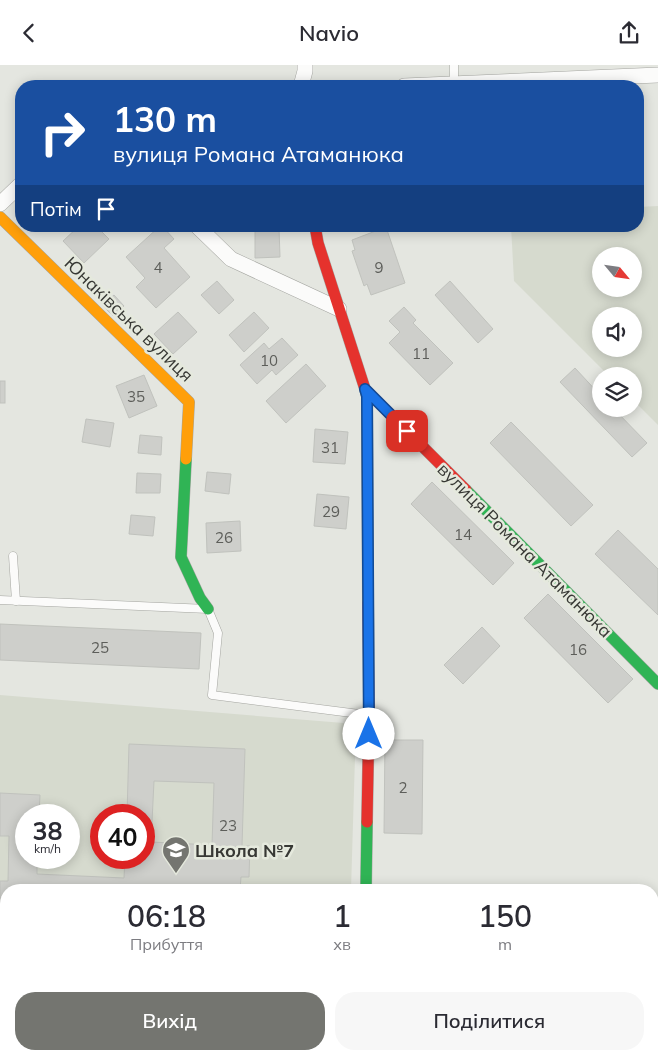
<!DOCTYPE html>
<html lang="uk">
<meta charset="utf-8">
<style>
body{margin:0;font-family:Mulish,sans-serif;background:#f7f7f7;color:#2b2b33;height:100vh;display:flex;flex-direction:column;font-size:19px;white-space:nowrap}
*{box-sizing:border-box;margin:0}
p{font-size:16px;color:#7c7c81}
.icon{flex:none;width:28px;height:28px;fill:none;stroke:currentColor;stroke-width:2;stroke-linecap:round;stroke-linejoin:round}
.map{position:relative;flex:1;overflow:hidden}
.drawer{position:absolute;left:0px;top:819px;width:659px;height:176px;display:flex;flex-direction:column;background:#fff;border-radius:20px 20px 0 0;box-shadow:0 2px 12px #0003}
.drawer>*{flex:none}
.top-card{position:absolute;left:15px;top:15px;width:629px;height:152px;border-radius:20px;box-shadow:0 2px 12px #0003;background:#1a4fa0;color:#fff;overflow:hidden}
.needle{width:32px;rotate:119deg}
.tools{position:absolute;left:592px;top:182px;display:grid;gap:10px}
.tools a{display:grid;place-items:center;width:50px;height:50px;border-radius:50%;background:#fff;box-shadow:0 2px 12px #0003;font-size:25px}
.speed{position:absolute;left:15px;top:739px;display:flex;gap:10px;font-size:25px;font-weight:700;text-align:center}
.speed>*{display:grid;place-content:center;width:65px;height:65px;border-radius:50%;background:#fff;box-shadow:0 2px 12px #0003;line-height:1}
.speed small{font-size:12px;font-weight:400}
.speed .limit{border:8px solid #d22;background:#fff;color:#111}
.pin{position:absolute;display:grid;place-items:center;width:42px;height:42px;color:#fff;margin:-21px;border-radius:10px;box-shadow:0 2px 8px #0006}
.me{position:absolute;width:55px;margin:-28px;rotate:0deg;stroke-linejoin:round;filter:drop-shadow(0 0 4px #0008)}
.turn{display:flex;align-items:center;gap:18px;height:105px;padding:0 15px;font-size:22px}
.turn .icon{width:65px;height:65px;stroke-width:2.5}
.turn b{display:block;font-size:35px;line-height:42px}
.then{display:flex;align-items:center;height:48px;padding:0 15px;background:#0003;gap:10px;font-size:19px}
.eta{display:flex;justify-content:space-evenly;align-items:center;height:85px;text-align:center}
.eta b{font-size:30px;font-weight:600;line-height:35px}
.cta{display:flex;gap:10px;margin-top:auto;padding:10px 15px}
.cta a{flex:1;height:58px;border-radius:20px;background:#747570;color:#fff;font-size:20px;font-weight:600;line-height:58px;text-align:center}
.cta a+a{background:#f7f7f7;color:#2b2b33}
header{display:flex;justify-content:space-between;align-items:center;height:65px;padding:0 15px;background:#fff;font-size:22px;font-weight:600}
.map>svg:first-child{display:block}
</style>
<header><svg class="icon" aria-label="back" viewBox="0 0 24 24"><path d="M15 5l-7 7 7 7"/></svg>Navio<svg class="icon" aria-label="share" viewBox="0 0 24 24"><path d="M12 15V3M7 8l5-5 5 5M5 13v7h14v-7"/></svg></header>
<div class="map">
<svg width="658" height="994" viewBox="0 0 658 994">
<rect width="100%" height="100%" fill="#e4e6e0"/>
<g fill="#d6dace" fill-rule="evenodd">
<path d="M658,141V360L634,336V311H609L514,216L511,161H638V142ZM601,191H634V224H601ZM601,251H634V284H601Z"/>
<path d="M0,630L356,659L351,825H6V989H345V994H0ZM26,750H69V792H26ZM101,750H144V792H101Z"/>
</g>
<g fill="#cecfcb" stroke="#c0c2bd" fill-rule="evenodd">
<path d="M79,161H96L109,174L84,198L63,176Z"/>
<path d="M160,161H162L174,174L164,183L190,212L156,243L136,222L145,213L126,192Z"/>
<path d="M386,162L405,218L371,230L367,219L364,221L352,186L355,185L352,175Z"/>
<path d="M279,163L280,192L255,193V164Z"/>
<path d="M217,216L234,235L219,249L201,230Z"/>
<path d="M450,216L493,264L478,278L435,230Z"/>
<path d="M114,230L124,241L113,251L102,240Z"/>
<path d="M404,242L416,255L413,258L453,298L430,320L389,278L400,267L389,256Z"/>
<path d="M178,247L197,267L173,289L154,269Z"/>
<path d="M254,247L269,263L244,287L229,270Z"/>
<path d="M282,273L298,290L276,310L272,305L257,319L240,300L264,278L269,284Z"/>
<path d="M306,299L326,321L286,358L266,336Z"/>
<path d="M575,303L601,331V344H614L647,378L632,392L560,317Z"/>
<path d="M144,310L157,341L129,353L116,321Z"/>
<rect x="0" y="316" width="5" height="22"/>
<path d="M86,354L114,358L110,382L82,377Z"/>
<path d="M511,357L593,440L571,461L490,378Z"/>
<path d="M315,364L348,367L345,399L313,397Z"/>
<path d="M140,370L162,372L161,390L138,388Z"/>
<path d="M207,407L231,409L229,429L205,426Z"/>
<path d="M137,408L161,409L160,428H136Z"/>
<path d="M432,417L514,498L493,520L411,439Z"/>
<path d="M317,429L349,432L346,464L314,461Z"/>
<path d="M131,450L155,452L153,471L129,469Z"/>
<path d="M240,456L241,486L207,488L206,458Z"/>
<path d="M618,465L658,504V550L595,489Z"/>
<path d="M548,529L633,614L608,638L524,553Z"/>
<path d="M0,559L201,568L199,604L0,595Z"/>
<path d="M482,562L500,581L463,619L444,600Z"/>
<path d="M385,675H423L422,769L384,768Z"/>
<path d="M129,679L245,684L242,781H250L249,812H241L240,825H53L36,823V825H6V846H0V816H8L9,771H0V728L40,730L39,750H26V792H37V809L124,813L125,792H144V750H127ZM154,716L214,718L212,780L151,777Z"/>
<path d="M611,824V825H572Z"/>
<path d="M0,888H6V989H133V994H0Z"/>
<rect x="652" y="938" width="6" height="42"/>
<rect x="392" y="989" width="34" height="5"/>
</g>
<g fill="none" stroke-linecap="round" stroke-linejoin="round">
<g stroke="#a4a5a0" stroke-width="9">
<g id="lane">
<path d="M454,0V18"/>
<path d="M13,491L16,536"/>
<path d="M0,535L208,544L218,568L212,630L367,650"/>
<path d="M603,989L604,994"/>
</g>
</g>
<g stroke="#a4a5a0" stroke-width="16">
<g id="street">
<path d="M301,21L305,6V0"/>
<path d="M404,21L658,10"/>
<path d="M0,139L21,119"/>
<path d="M197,161L231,194L339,244"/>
<path d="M652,896L658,895"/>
<path d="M363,994V989"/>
</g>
</g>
<g stroke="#a4a5a0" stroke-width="12">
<g id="fast">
<path d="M186,394L181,492L200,533L208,544"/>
<path d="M466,425L658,619"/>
<path d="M366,825L367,757"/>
</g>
</g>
<g stroke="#a4a5a0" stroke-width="12">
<g id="slow">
<path d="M0,152L189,337L186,394"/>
<path d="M365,324L367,331L368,538"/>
</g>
</g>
<g stroke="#a4a5a0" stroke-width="12">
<g id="jam">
<path d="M315,161L318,178L365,324L466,425"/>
<path d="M367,757L369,650L368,538"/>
</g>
</g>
<use href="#lane" stroke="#fbfbfa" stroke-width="8"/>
<use href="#street" stroke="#fbfbfa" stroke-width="15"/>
<use href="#fast" stroke="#30b455" stroke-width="11"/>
<use href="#slow" stroke="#ff9f0a" stroke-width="11"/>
<use href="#jam" stroke="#e5322d" stroke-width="11"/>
</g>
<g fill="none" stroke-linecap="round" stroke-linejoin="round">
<g stroke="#114b97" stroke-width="12">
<path id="route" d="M369,669L367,331L365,324L407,366"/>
</g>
<use href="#route" stroke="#1a73e8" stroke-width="9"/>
</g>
<defs>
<g id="school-pin" transform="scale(1.4375)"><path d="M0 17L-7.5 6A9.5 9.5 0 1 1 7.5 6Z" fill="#747570" stroke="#e5e9dd"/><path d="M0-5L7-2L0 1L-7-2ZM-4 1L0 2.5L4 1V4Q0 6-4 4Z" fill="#fff"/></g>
</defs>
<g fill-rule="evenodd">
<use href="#school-pin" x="176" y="785"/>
</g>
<g text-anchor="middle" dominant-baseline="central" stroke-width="5" stroke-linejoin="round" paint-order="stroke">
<g font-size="15" fill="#5d5e5a">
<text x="158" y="202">4</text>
<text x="379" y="202">9</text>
<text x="421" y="288">11</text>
<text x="269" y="295">10</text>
<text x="136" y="331">35</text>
<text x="330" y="382">31</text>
<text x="331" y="446">29</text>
<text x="463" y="469">14</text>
<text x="224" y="472">26</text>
<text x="100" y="582">25</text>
<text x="578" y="584">16</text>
<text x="403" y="722">2</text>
<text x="228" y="760">23</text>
</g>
<g font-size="18" fill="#373834" stroke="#e5e9dd">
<text transform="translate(129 254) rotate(44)">Юнаківська вулиця</text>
<text transform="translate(525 485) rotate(45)">вулиця Романа Атаманюка</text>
</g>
<g font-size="18" font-weight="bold" fill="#373834" stroke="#e5e9dd" text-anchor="start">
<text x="195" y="785">Школа №7</text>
</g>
</g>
</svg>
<div class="tools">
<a><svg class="needle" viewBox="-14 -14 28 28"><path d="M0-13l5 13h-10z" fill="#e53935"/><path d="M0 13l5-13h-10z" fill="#7c7c81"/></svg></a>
<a><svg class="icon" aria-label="sound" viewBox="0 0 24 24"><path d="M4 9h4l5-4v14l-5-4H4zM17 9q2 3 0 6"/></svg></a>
<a><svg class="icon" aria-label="layers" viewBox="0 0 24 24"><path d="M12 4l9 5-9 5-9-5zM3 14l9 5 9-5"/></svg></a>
</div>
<div class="speed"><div>38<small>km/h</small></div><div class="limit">40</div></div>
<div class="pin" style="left:407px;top:366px;background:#d93025"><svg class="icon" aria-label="arrive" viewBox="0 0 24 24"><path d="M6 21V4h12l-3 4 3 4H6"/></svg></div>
<svg class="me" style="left:369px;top:669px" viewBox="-20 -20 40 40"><circle r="19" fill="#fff"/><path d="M0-13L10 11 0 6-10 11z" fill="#1a73e8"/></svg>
<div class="top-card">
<div class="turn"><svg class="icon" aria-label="right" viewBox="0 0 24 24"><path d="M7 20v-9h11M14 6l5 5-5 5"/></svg><div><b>130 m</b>вулиця Романа Атаманюка</div></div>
<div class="then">Потім<svg class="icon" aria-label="arrive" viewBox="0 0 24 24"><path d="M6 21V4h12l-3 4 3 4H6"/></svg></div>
</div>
<section class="drawer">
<div class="eta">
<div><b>06:18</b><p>Прибуття</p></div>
<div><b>1</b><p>хв</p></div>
<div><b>150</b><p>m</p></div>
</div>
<div class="cta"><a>Вихід</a><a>Поділитися</a></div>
</section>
</div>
